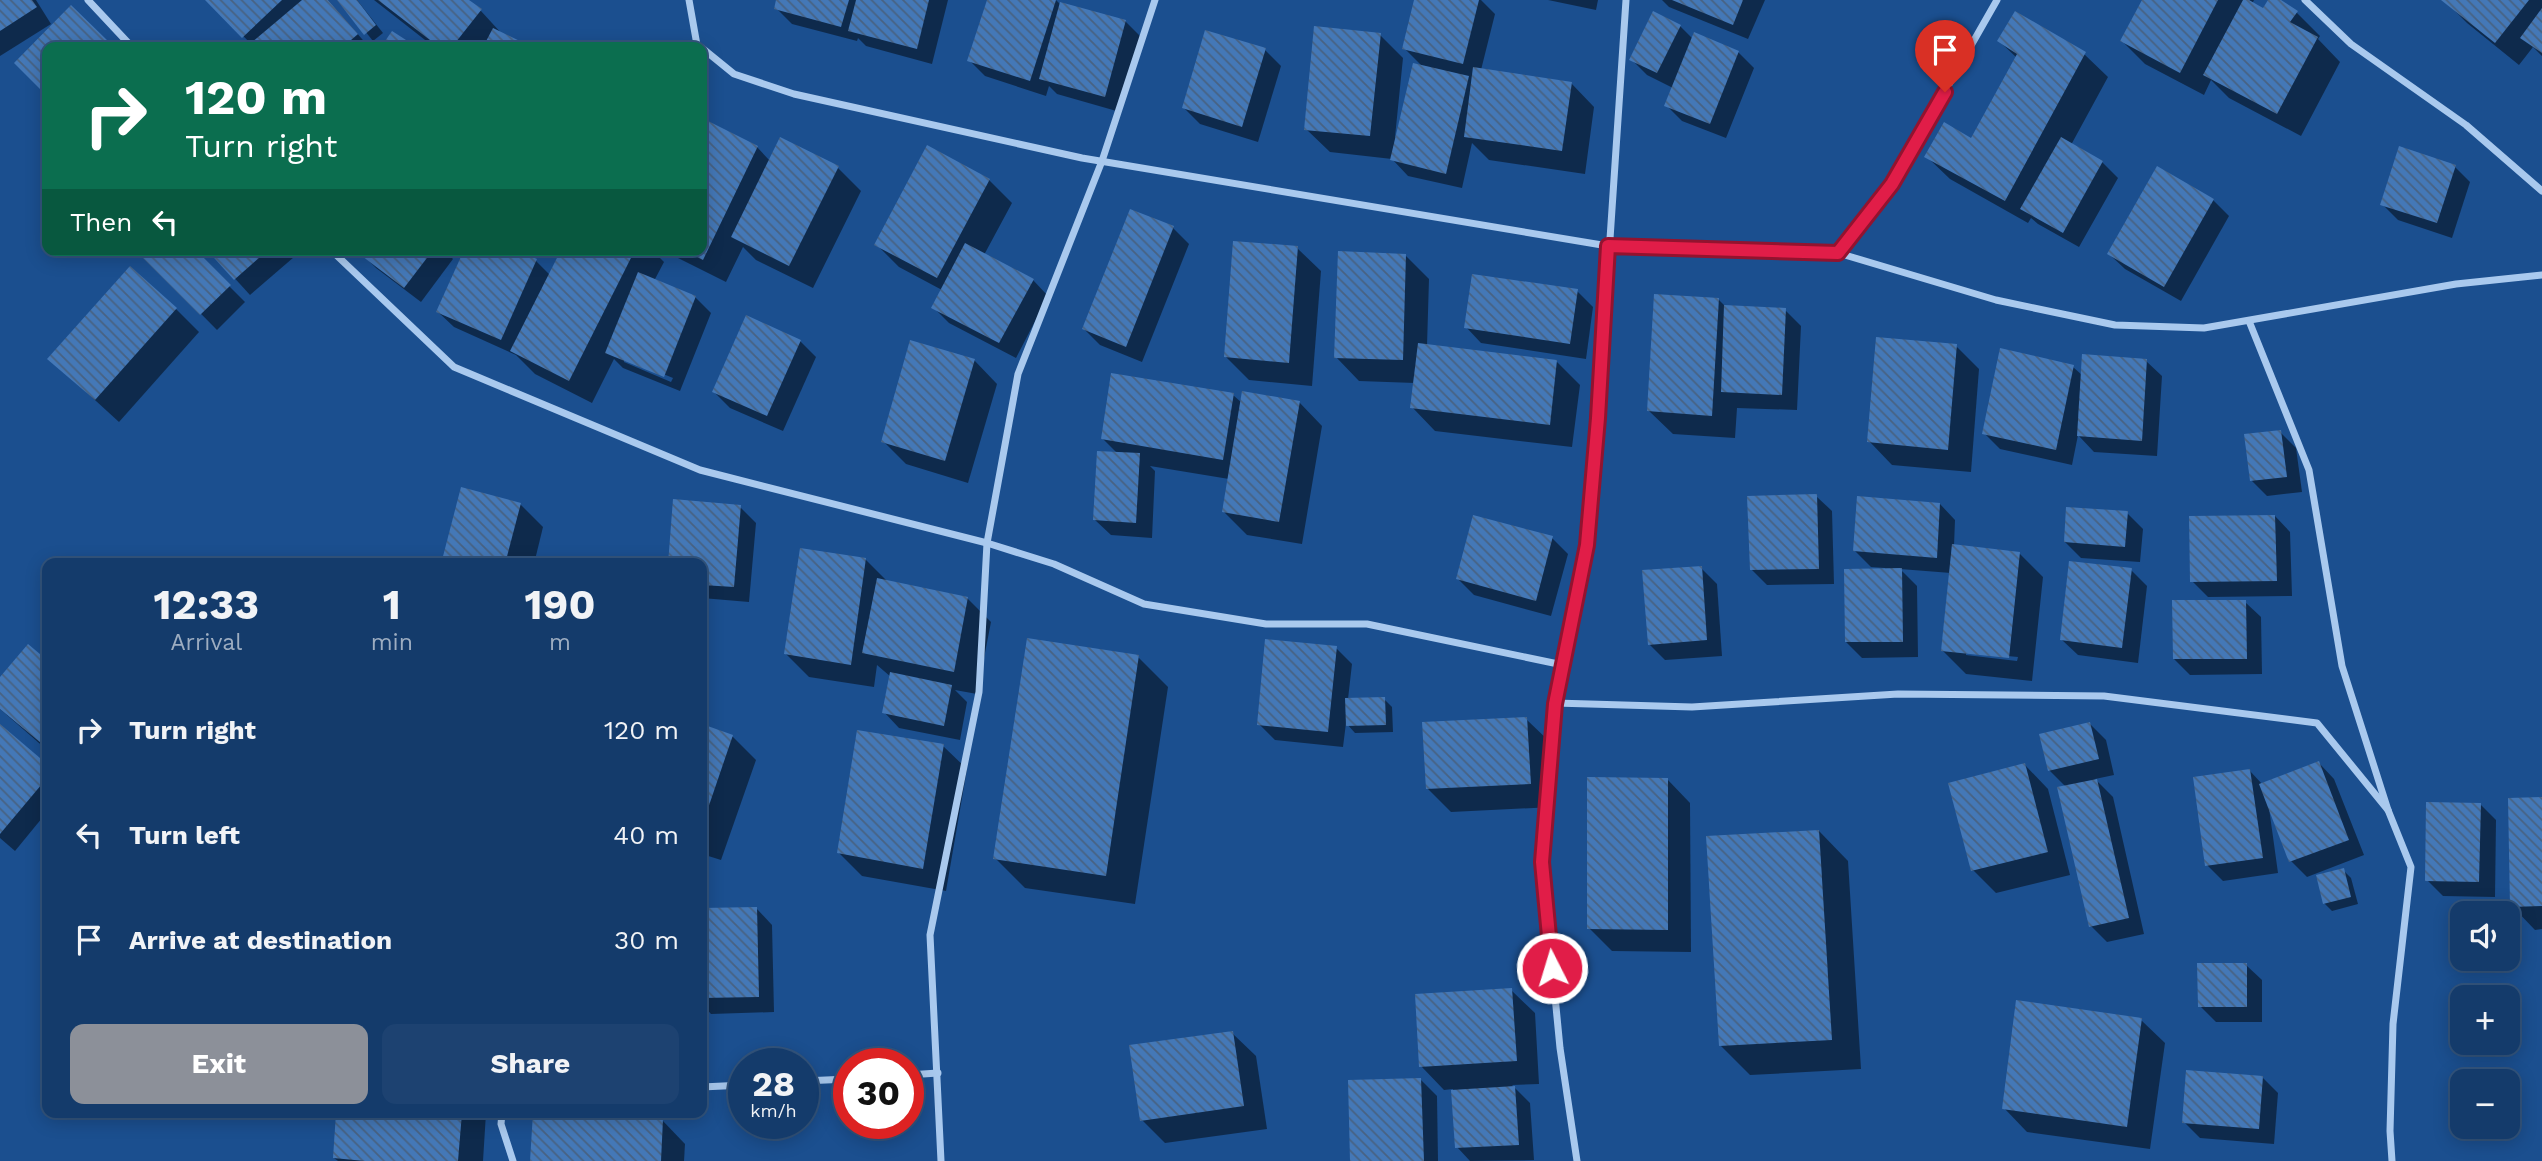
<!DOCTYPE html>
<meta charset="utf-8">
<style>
body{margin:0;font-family:"Work Sans",sans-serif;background:#1d4271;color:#f1f3f6;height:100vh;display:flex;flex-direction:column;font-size:26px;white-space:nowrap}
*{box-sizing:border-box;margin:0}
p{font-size:23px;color:#9dadc1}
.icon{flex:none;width:38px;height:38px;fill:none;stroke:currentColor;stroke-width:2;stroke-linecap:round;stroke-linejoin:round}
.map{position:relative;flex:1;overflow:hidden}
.panel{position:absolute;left:42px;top:558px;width:665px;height:560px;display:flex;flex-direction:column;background:#143b6b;border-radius:14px;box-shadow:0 4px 18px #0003,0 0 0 2px #33557e}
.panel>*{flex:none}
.banner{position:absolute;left:42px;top:42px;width:665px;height:214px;border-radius:14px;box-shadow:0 4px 18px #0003,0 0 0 2px #33557e;background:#0b6e4f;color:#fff;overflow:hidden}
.tools{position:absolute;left:2450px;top:901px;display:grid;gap:14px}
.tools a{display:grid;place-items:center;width:70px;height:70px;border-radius:14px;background:#143b6b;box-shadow:0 4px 18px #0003,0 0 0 2px #33557e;font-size:35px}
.speed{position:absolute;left:728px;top:1048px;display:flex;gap:14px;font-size:35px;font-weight:700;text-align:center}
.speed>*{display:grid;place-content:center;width:91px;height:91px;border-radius:50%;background:#143b6b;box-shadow:0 4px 18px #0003,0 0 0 2px #33557e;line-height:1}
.speed small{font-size:18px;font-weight:400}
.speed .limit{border:10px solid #d22;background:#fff;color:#111}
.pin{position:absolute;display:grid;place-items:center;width:60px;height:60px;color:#fff;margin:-72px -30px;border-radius:50% 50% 50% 0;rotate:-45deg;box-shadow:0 0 7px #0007}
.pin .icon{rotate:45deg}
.me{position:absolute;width:77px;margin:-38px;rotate:355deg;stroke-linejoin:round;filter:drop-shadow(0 0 5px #0008)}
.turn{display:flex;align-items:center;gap:24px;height:147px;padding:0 28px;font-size:32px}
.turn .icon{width:91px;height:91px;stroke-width:2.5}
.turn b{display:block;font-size:49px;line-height:60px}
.then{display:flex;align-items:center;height:66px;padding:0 28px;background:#0003;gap:14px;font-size:26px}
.eta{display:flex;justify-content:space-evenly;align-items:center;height:119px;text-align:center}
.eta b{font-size:42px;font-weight:700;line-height:49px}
.cta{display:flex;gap:14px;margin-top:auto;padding:14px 28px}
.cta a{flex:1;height:80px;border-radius:14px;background:#8c9099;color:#fff;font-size:28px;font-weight:700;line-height:80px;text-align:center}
.cta a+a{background:#1d4271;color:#f1f3f6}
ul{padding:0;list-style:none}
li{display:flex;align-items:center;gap:21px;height:105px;padding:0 28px}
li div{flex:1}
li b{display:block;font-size:26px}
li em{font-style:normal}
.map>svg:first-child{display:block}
</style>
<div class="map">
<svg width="2542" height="1161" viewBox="0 0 2542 1161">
<defs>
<pattern id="building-back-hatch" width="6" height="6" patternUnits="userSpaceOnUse" patternTransform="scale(1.75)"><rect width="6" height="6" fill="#4478b7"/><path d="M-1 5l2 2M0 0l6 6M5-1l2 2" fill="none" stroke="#486282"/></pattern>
</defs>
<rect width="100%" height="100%" fill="#1b4f8f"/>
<g fill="#0007" fill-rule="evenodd">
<path d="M0,0H36L51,24L0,56Z"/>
<path d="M208,0H328L369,47H254Z"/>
<path d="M340,0H357L383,33L373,41Z"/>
<path d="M374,0H467L481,11L503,35L528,47H434Z"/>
<path d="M778,0H948L932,64L866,46L858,38L857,41L792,24L776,8Z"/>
<path d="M988,0H1056L1061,5L1125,21L1141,37L1120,112L1057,94L1049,86L1046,96L985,76L969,60Z"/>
<path d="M1416,0H1481L1495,14L1481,70L1571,83L1594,107L1585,174L1489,160L1472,143L1462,188L1408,176L1392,159L1330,152L1306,129L1380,35L1403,58L1395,137L1397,138L1423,67L1404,48Z"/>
<path d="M1548,0H1598L1596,10Z"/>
<path d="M1662,0H1765L1748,39L1669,7Z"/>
<path d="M2144,0H2254L2252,4L2264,10L2270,0H2278L2297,13L2320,36L2318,39L2340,62L2301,136L2229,98L2211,80L2204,95L2145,64L2122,41Z"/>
<path d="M2444,0H2542V56L2533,47L2519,65L2467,23Z"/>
<path d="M71,8L112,47H47V94L16,63Z"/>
<path d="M1654,13L1680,26L1693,39L1738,52L1754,68L1726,138L1682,121L1666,105L1673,88L1647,75L1631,59Z"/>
<path d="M1999,41L2084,54L2108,77L2071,145L2102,162L2118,178L2079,247L2038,224L2031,218L2028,223L1950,179L1926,156L1972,140L2017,58Z"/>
<path d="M1265,50L1281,66L1258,142L1200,124L1184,108Z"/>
<path d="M702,120L757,147L770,161L838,168L861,191L813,288L756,260L743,247L726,282L662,250H702Z"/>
<path d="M2455,167L2470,182L2452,238L2398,220L2382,204Z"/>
<path d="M989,180L1012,203L984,255L1033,280L1048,296L1016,358L949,323L933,307L942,290L899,267L876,244Z"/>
<path d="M2213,200L2229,216L2181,301L2125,269L2109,254Z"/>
<path d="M1131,211L1173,228L1189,244L1142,362L1100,345L1084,329Z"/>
<path d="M1297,248L1321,271L1312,386L1249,380L1226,357Z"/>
<path d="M193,250L245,302L217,330L143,255Z"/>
<path d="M209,250H300L301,251L250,295Z"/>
<path d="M362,250H444L453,259L421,302L376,268L360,252Z"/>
<path d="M563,250H652L664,262L654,281L695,297L711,313L680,391L623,368L614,359L592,403L535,374L516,355L454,327L438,312L536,261L550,275ZM624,358L673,378L671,382L624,362Z"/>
<path d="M1405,255L1429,279L1427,346L1557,362L1580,385L1572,447L1435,431L1412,407L1415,383L1359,381L1336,357Z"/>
<path d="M1577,291L1593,307L1586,359L1481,343L1466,327Z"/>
<path d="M1719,300L1726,307L1785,310L1801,326L1797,410L1737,408L1735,438L1673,434L1649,411Z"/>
<path d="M176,309L199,332L119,422L50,359Z"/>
<path d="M800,341L816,357L783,431L730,408L714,392Z"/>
<path d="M1956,346L1979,369L1971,472L1892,465L1869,441Z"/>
<path d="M974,360L997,384L968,483L906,464L883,441Z"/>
<path d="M2146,361L2162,376L2157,456L2094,452L2078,435L2072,465L2000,449L1984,433L2073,367L2082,375Z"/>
<path d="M1233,395L1242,403L1299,402L1322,426L1302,544L1247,535L1224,512L1229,479L1150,466L1155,471L1152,538L1111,535L1095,520L1118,454L1102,438Z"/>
<path d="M2280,432L2296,448L2302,492L2267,496L2251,480Z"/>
<path d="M1816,496L1832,511L1834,584L1767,585L1751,569Z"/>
<path d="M520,504L543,527L534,564H443Z"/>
<path d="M1940,504L1955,520L1954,546L2020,554L2043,577L2032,681L1966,674L1942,650L1951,573L1900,569L1917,586L1918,657L1862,658L1846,642L1885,570V568L1871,567L1855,551ZM1966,652L2018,657L2017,661L1966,655Z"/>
<path d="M740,507L756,523L749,602L702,598V564Z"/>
<path d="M2127,513L2143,529L2140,562L2081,558L2065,542Z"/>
<path d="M2275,516L2290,532L2292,596L2208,597L2192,581Z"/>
<path d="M1552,538L1568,554L1551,616L1474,595L1458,579Z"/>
<path d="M865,559L888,582L967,598L991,622L977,694L955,690L967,702L960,740L899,728L884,712L891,677L877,665L874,687L809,677L786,654Z"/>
<path d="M1701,568L1717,584L1722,656L1665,660L1649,644Z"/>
<path d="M2131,570L2147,586L2138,663L2078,655L2062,640Z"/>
<path d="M2245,602L2261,617L2262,674L2190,675L2174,659Z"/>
<path d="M28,646L47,662V750L0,709V680Z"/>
<path d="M1336,648L1352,664L1348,699H1384L1392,707L1393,732L1355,733L1346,723L1343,747L1275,740L1259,724Z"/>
<path d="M1138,657L1168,687L1135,904L1025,888L995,858Z"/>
<path d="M1526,719L1550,742L1553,807L1451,812L1428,789Z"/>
<path d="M2090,724L2106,740L2114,775L2095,779L2113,797L2144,934L2107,942L2091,926L2066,787L2049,770Z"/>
<path d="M0,726L47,767V812L15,851L0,838Z"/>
<path d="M702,726L733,737L756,760L721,860L702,854Z"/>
<path d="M943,746L967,769L946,891L862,876L839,853Z"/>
<path d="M2319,763L2334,779L2364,855L2307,877L2291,861L2269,808L2278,873L2223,881L2207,865L2250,771L2263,785Z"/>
<path d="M2025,765L2048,789L2070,875L1996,893L1973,870Z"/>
<path d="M1667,779L1690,803L1691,952L1612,951L1589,928Z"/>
<path d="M2542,799V929L2535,930L2512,906Z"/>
<path d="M2480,804L2496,820L2495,897L2443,896L2427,880Z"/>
<path d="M1819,831L1848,861L1861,1069L1750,1075L1721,1046Z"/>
<path d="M2343,870L2351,878L2358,904L2332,911L2324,903Z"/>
<path d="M757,909L772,925L774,1012L711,1014L702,1004V910Z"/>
<path d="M2246,965L2262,980V1022H2216L2200,1006Z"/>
<path d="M1511,990L1535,1013L1539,1084L1512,1085L1530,1103L1534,1160L1470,1161L1457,1147L1453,1089L1444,1090L1421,1066Z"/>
<path d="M2141,1020L2165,1043L2150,1149L2027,1132L2004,1108Z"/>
<path d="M1232,1033L1256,1056L1267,1129L1165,1143L1142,1120Z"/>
<path d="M2262,1077L2278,1093L2274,1144L2200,1138L2184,1122Z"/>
<path d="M1421,1080L1437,1096L1438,1161H1352Z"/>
<path d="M338,1113H486L483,1161H338L334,1158Z"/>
<path d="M662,1120L685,1144L684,1161H532Z"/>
</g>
<g fill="url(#building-back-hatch)">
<path d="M0,0H32L37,7L0,31Z"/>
<path d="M205,0H282L242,38Z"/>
<path d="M302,0H328L358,34L343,47H255L251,43Z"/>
<path d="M337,0H357L376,25L364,35Z"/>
<path d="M378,0H469L482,9L452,47H439Z"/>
<path d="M776,0H849L841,27L774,9Z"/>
<path d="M856,0H929L917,49L848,31Z"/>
<path d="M987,0H1056L1030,81L967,61Z"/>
<path d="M1414,0H1479L1463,64L1402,49Z"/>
<path d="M1672,0H1743L1733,25Z"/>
<path d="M2142,0H2218L2180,73L2120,41Z"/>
<path d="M2243,0H2249L2263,8L2268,0H2281L2298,11L2290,22L2318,37L2277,114L2203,75Z"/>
<path d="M2441,0H2529L2495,43Z"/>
<path d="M1060,2L1126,20L1105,97L1039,79Z"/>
<path d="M71,5L109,42L104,47H47V96L14,63Z"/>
<path d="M2542,8V53L2520,38Z"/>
<path d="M1653,11L1681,25L1657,73L1629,60Z"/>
<path d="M2015,11L2086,52L2005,201L1924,157L1944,122L1971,138L2017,54L1997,41Z"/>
<path d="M1314,26L1381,33L1370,136L1304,130Z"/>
<path d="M493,28L532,47H483Z"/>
<path d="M1205,30L1266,48L1242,127L1182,108Z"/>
<path d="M392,31L417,47H381Z"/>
<path d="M1694,32L1739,51L1710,124L1664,106Z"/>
<path d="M1413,63L1469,76L1446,174L1390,160Z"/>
<path d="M1473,67L1572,82L1562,151L1464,137Z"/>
<path d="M702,118L758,146L703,260L683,250H702Z"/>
<path d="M780,137L839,166L789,266L731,237Z"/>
<path d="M2061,137L2103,161L2063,233L2020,209Z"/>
<path d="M927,145L990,179L937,278L874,245Z"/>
<path d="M2399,146L2456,165L2437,223L2380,205Z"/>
<path d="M2157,166L2214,199L2164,287L2107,254Z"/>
<path d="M1130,209L1174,226L1126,347L1082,329Z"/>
<path d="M1233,241L1298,246L1289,363L1224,357Z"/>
<path d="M965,243L1034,279L999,343L931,308Z"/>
<path d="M145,250H196L231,285L200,315L140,255Z"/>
<path d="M207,250H268L234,280Z"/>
<path d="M360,250H433L404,288L358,253Z"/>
<path d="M464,250H517L537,259L501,340L436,312Z"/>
<path d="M561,250H635L569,381L510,351Z"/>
<path d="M1338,251L1406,254L1403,360L1334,358Z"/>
<path d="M130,266L177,308L95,400L47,359Z"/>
<path d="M638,272L696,296L664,377L605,353Z"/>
<path d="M1472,274L1578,289L1570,344L1464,328Z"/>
<path d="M1654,294L1719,298L1712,416L1647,411Z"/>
<path d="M1724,305L1786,308L1782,395L1721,392Z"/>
<path d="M746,315L801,340L767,416L712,392Z"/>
<path d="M1876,337L1957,344L1948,450L1867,442Z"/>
<path d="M910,340L975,359L945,461L881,442Z"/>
<path d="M1418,343L1557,360L1550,425L1410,408Z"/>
<path d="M2000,348L2074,365L2056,450L1982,434Z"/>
<path d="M2082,354L2147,359L2142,441L2077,436Z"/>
<path d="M1111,373L1234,393L1223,460L1101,439Z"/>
<path d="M1242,391L1300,401L1279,522L1222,512Z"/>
<path d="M2281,430L2287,477L2250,481L2244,434Z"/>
<path d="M1097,451L1140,453L1136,523L1093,520Z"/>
<path d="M461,487L521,503L505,564H441Z"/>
<path d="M1817,494L1819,569L1750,570L1747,496Z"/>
<path d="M1857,496L1940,503L1937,558L1853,551Z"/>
<path d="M673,499L741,505L734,587L702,585V564H668Z"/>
<path d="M2066,507L2128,511L2125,547L2064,542Z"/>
<path d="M1473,515L1553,536L1536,601L1456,579Z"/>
<path d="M2275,515L2277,581L2190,582L2189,516Z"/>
<path d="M1952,544L2020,552L2009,658L1941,651Z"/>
<path d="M800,548L866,558L851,665L784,654Z"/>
<path d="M2069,561L2132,568L2122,648L2060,640Z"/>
<path d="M1702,566L1707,640L1648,645L1642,570Z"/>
<path d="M1902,568L1903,642H1845L1844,569Z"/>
<path d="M877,578L968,597L954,672L862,653Z"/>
<path d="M2172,600H2246L2247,659H2173Z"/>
<path d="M1027,638L1139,655L1106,876L993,859Z"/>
<path d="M1265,639L1337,646L1328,732L1257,725Z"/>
<path d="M28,644L47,660V748L0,709V677Z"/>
<path d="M890,672L952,685L944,726L882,713Z"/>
<path d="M1385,697L1386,725L1346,726L1345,698Z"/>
<path d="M1527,717L1531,784L1426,789L1422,722Z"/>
<path d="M2090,722L2099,759L2048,771L2039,734Z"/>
<path d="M0,724L47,764V778L0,834Z"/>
<path d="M702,724L733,735L702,826Z"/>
<path d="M857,730L944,744L923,869L837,853Z"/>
<path d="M2319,761L2349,840L2289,862L2259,784Z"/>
<path d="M2025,763L2048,852L1971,871L1948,783Z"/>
<path d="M2250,769L2263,858L2205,866L2193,777Z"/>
<path d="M1587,777L1668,778V930L1587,929Z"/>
<path d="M2097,779L2129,918L2089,927L2057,787Z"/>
<path d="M2542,797V906L2510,907L2508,798Z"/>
<path d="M2426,802L2481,803L2479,882L2425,881Z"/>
<path d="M1819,830L1832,1040L1719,1046L1706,836Z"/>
<path d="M2344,868L2351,897L2323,904L2316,875Z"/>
<path d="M757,907L759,997L702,998V908Z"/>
<path d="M2197,963H2247V1007H2198Z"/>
<path d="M1512,988L1517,1061L1419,1067L1415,994Z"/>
<path d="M2016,1000L2142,1018L2127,1127L2002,1109Z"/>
<path d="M1233,1031L1244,1106L1140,1121L1129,1045Z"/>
<path d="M2186,1070L2263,1076L2259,1129L2182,1123Z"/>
<path d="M1421,1078L1424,1161H1350L1348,1080Z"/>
<path d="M1515,1086L1519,1145L1455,1148L1451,1090Z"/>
<path d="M336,1113H462L458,1161H365L333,1158Z"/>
<path d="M533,1113L663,1119L661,1161H530Z"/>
</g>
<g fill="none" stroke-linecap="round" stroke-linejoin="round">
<g stroke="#a9c9ee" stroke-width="7">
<path d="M88,0L132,47"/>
<path d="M689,0L697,45L700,47"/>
<path d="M2305,0L2351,44L2466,125L2542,191"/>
<path d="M702,48L734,74L794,94L1082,158L1608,246L1838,253L1996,300L2115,325L2204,328L2456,284L2542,275"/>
<path d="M331,250L454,367L700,470L987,543L1054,564L1144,604L1266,624H1367L1563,665"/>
<path d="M1838,253L1892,184L1997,0"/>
<path d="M2249,321L2309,470L2342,666L2388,810L2411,867L2393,1024L2390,1131L2392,1161"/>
<path d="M1555,703L1692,707L1898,694L2104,696L2317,723L2388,810"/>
<path d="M908,1075L938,1073"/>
<path d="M803,1081L849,1079"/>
<path d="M702,1087L744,1085"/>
<path d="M502,1113L501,1124L513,1161"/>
<path d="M941,1161L930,935L979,692L987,543L1018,374L1102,161L1155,0"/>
<path d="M1577,1161L1560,1048L1542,862L1555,703L1587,545L1598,418L1626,0"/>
</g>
</g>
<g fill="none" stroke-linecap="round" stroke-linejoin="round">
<g stroke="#92132f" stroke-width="18">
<path id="route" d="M1552,968L1542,862L1555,704L1587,545L1598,418L1608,246L1838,253L1892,184L1945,92"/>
</g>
<use href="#route" stroke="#e11d48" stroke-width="12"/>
</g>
</svg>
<div class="tools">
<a><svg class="icon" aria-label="sound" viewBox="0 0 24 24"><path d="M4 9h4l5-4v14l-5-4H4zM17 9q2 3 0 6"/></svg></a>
<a>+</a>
<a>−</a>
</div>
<div class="speed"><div>28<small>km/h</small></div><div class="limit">30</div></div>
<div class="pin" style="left:1945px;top:92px;background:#d93025"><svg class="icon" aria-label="arrive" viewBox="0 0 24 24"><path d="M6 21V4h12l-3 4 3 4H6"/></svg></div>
<svg class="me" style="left:1552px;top:968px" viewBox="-20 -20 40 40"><circle r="17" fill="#e11d48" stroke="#fff" stroke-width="3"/><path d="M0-11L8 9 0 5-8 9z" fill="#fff"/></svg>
<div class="banner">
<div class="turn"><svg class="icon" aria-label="right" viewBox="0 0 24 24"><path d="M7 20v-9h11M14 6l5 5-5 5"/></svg><div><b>120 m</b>Turn right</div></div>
<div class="then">Then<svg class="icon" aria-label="left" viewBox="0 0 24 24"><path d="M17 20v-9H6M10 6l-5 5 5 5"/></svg></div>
</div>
<section class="panel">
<div class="eta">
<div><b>12:33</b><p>Arrival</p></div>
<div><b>1</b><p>min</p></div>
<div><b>190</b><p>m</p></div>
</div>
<ul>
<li><svg class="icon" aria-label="right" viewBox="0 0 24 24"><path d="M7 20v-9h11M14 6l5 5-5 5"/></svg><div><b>Turn right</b></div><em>120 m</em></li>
<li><svg class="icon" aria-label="left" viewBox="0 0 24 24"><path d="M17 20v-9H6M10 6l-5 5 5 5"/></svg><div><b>Turn left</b></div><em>40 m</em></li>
<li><svg class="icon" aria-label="arrive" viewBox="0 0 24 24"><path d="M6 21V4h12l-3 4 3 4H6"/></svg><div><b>Arrive at destination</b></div><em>30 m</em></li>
</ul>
<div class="cta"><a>Exit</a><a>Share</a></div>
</section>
</div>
